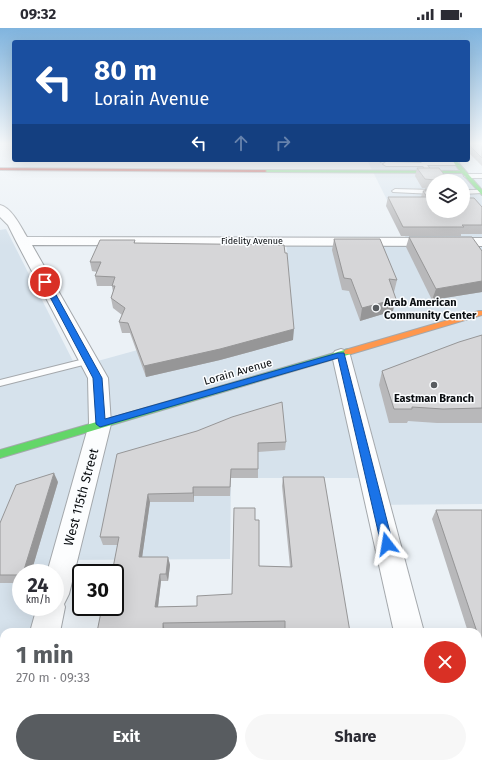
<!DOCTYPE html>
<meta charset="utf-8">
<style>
body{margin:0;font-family:"Fira Sans",sans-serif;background:#f7f7f7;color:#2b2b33;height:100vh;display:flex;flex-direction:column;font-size:15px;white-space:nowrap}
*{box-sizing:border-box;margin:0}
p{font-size:13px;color:#7c7c81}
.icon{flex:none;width:22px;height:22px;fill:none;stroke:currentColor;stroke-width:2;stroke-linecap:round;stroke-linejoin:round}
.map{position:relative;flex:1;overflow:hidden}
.sheet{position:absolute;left:0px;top:600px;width:482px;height:140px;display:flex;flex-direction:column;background:#fff;border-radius:12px 12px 0 0;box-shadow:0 4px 16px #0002}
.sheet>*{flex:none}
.top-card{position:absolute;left:12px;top:12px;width:458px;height:122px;border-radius:4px;box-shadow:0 4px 16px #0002;background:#1a4fa0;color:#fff;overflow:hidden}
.controls{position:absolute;left:426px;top:146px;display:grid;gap:8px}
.controls a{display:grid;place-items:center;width:44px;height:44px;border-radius:50%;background:#fff;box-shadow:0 4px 16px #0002;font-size:20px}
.speed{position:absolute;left:12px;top:536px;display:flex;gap:8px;font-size:20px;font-weight:700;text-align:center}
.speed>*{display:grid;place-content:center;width:52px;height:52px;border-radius:50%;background:#fff;box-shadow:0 4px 16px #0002;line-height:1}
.speed small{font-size:10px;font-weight:400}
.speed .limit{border:2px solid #111;border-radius:6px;background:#fff;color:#111}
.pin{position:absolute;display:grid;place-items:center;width:34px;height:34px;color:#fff;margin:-17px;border:2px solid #fff;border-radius:50%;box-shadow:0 1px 4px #0007}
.me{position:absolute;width:44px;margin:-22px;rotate:346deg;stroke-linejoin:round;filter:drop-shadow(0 0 3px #0008)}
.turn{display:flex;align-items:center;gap:14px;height:84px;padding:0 16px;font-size:18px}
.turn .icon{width:52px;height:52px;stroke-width:2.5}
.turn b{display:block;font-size:28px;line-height:34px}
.lanes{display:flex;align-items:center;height:38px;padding:0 16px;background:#0003;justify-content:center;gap:20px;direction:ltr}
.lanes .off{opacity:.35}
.round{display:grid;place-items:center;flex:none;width:42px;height:42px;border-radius:21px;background:#f7f7f7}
.summary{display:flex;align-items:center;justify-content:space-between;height:68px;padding:0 16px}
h1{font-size:24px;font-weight:700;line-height:30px;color:#585c60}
.action{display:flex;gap:8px;margin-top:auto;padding:8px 16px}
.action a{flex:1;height:46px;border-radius:24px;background:#585c60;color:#fff;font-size:16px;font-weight:700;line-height:46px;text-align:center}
.action a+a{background:#f7f7f7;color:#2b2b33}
.status{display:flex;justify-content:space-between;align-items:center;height:28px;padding:0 20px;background:#fff;direction:ltr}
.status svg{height:11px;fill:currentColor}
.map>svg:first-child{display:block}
</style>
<div class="status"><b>09:32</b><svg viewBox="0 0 49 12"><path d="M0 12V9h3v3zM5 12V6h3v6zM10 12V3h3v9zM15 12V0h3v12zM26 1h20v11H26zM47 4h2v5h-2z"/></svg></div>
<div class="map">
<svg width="482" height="740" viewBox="0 0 482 740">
<rect width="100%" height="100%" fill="#ebf1f6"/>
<path fill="#d6e2ec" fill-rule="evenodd" d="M367,132H450L462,146H482V476L366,477L359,450H231L230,531L51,532L47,545H21V579H37L30,604H4V635H0V202L6,201L76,339L210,302L214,263H291L286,215L409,216ZM433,153H463V183H433Z"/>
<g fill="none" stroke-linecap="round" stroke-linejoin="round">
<g stroke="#a4a8ac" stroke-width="2">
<g id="lane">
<path d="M423,133H456L459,135L456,137H427L432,144L429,146L423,138H386L383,136L386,134L421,135Z"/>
<path d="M482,146V150H467L464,148L467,146Z"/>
<path d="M395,161L433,162V166L393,164L392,163Z"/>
<path d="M463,162H481L482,165L463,166Z"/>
<path d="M88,330L93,333L91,335L0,358V352Z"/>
</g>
</g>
<g stroke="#a4a8ac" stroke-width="2">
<g id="street">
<path d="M0,177C12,180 21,199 27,209L482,210V218L32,217L108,350L111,396L69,566L64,576L65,579L60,604H30L37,579H55V545H47L89,396L88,350L16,213L8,197L0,189Z"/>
<path d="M341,321L347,323L350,327L424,604H394L332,327L335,323Z"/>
<path d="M4,720V736H27L26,740H0V722Z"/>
<path d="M423,736H459L460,740H424Z"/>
</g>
</g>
<g stroke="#a4a8ac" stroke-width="2">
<g id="fast">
<path d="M452,132H456L482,162V167L462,145L265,144L263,143L265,142L460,143Z"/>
<path d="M348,321L352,324L351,326L0,430V422Z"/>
</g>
</g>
<g stroke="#a4a8ac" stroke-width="2">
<path id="slow" d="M479,283H482V287L351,326H345L344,324L345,322Z"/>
</g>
<g stroke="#a4a8ac" stroke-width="2">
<path id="jam" d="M0,140L265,142L267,143L265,144L0,142Z"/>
</g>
<use href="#lane" fill="#fcfdfe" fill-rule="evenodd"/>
<use href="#street" fill="#fcfdfe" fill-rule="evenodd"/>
<use href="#fast" fill="#63d668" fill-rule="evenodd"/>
<use href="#slow" fill="#ff974d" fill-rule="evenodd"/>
<use href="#jam" fill="#b3261e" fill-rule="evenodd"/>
</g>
<g fill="#b8b8ba">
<path d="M468,115H482V138L468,124Z"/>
<path d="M378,132H423L420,133L386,132L380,135Z"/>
<path d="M417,140L449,153H433V183L482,179V206H461V208H401L386,178L388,169H421L423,163H424L425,161H428L429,160H422L415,148Z"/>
<path d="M409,209L482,223V264L432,272L406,219Z"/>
<path d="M334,211L397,252L394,264L393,283L360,293L349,263L342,262L332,222Z"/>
<path d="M135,212V215L293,312L220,332L146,349L130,305H122L119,294L122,287L113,280L111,270L113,264L112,258H97L95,248L97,244L92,243L90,234Z"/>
<path d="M482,307V395H437L408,393L407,395H389L379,357L382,343Z"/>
<path d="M197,403L286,414L285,422L258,424V450H231L230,468H194V474H150L142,529H168L170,537L168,553H161L158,579L197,578L232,566L255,492L259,538L290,539L282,458L283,449L350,604H284L283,600L165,603L115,579L117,517H103L100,509Z"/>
<path d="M58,454L31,545H21V555H0V495Z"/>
<path d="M436,482H482V647L478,634V604H468L432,491Z"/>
<path d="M74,736H149L148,739H143V740H73Z"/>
<path d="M259,736V740H191L190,738Z"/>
<path d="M296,736H371L372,740H296Z"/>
</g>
<g fill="#969697">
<path d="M380,132H386L380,135Z"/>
<path d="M482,253V264L432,272L436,261Z"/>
<path d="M396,271L393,283L360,293L362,280Z"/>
<path d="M294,301L293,312L220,332L146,349L144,338Z"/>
<path d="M54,445L58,454L31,545H23Z"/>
<path d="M193,459L194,468V474L193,465Z"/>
<path d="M148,466L150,474L141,537L139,529Z"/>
<path d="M168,529L170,537L168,553L166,546Z"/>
<path d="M160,546L161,553L157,587L155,579Z"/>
<path d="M163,595L165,603V604H163Z"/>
<path d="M140,736H141L143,739V740H140Z"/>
</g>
<g fill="#d6d6d8" stroke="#969697">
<path d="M468,115H482V130L468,116Z"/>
<path d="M417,140H439L449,153H437L435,152L425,151Z"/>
<path d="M429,158H433V183H463V170H474L482,179V197H462L464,199H403L388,169H427L423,163H426L425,161H431Z"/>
<path d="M409,209H472L482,223V253L436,261Z"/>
<path d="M334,211H380L397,252L389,251L396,271L362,280L351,251L344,250Z"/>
<path d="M100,212H135L134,215L284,217L285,225H287L294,301L220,321L144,338L128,295L119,294L125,280L111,270L115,258H112L115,249L95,248L101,234H90Z"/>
<path d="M482,307V380L443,381L412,379V381H394L382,343L459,314Z"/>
<path d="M282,374L286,414L258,415V441H231L230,459H193V465L148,466L139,529H168L166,546H160L155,579L197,578V568L232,566L234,480H255V492H259V538L292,539L283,449H324L350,604H285V593L163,595V604H97L102,579H115V545H112L119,509H100L117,426L197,403L232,389Z"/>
<path d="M54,445L23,545H21V547H0V495L16,457Z"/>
<path d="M436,482H482V620L478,608V604H477Z"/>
<path d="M74,736H140V740H73Z"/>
<path d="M190,736H259V739H255V740H226V738H190Z"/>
<path d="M298,736H371L372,740H298Z"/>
</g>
<linearGradient id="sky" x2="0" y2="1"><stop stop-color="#80b4de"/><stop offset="0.53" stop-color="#f6f9fb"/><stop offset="1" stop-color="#f6f9fb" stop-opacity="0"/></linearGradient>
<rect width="482" height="218" fill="url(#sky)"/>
<path fill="#1a73e8" stroke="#114b97" d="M45,252L49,254L102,350L105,391L338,325H344L393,516L391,520L387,522L383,520L381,516L338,330L100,399L96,396L93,350L42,254Z"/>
<g fill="#585c60" stroke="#fbfdff" stroke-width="1.5">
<circle cx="376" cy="280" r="4"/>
<circle cx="434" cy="357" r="4"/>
</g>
<g text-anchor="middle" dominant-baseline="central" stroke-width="3" stroke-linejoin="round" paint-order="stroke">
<g font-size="9" fill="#090c0f" stroke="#fbfdff">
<text x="252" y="213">Fidelity Avenue</text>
</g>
<g font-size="11" font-weight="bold" fill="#090c0f" stroke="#fbfdff" text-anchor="start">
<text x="384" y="274">Arab American<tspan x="384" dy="13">Community Center</tspan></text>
<text x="434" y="370" text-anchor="middle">Eastman Branch</text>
</g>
<g font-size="11" fill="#090c0f" stroke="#fbfdff">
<text transform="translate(238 344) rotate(-16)">Lorain Avenue</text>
</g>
<g font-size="13" fill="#090c0f" stroke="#fbfdff">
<text transform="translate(81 469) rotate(-75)">West 115th Street</text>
</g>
</g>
</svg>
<div class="controls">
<a><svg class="icon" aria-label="layers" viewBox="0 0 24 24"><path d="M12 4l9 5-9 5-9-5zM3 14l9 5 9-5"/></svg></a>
</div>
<div class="speed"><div>24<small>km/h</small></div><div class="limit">30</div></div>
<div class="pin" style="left:45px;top:254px;background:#d93025"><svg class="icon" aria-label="arrive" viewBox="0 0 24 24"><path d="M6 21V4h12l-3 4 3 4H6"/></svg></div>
<svg class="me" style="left:387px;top:516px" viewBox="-20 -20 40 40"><path d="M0-17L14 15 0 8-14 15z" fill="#1a73e8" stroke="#fff" stroke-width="4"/></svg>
<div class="top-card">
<div class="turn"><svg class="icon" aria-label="left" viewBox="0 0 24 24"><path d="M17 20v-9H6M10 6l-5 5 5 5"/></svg><div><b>80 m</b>Lorain Avenue</div></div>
<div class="lanes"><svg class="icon" aria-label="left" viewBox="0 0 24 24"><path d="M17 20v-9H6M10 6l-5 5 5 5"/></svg><svg class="icon off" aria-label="ahead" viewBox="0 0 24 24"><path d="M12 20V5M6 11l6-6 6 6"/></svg><svg class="icon off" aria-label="right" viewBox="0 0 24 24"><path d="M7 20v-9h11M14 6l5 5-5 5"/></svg></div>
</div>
<section class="sheet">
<div class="summary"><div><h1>1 min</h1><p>270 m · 09:33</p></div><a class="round" style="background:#d93025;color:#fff"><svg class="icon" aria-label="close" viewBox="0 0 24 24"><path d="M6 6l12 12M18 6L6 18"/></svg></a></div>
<div class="action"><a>Exit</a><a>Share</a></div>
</section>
</div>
